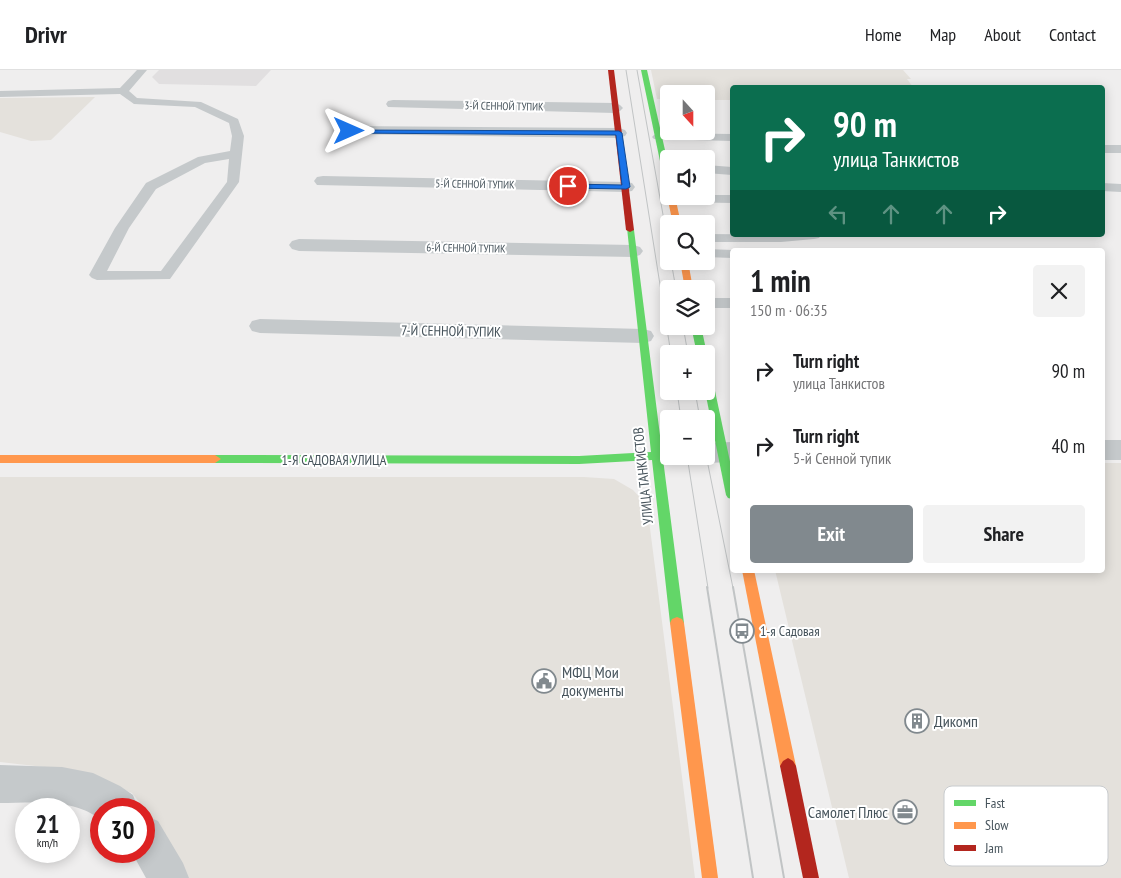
<!DOCTYPE html>
<meta charset="utf-8">
<style>
body{margin:0;font-family:"PT Sans Narrow",sans-serif;background:#f2f2f2;color:#202124;height:100vh;display:flex;flex-direction:column;font-size:19px;white-space:nowrap}
*{box-sizing:border-box;margin:0}
p{font-size:16px;color:#757577}
.icon{flex:none;width:28px;height:28px;fill:none;stroke:currentColor;stroke-width:2;stroke-linecap:round;stroke-linejoin:round}
.map{position:relative;flex:1;overflow:hidden}
.side{position:absolute;left:730px;top:178px;width:375px;height:325px;display:flex;flex-direction:column;background:#fff;border-radius:5px;box-shadow:0 2px 12px #0003}
.side>*{flex:none}
.guide{position:absolute;left:730px;top:15px;width:375px;height:152px;border-radius:5px;box-shadow:0 2px 12px #0003;background:#0b6e4f;color:#fff;overflow:hidden}
.needle{width:32px;rotate:159deg}
.buttons{position:absolute;left:660px;top:15px;display:grid;gap:10px}
.buttons a{display:grid;place-items:center;width:55px;height:55px;border-radius:5px;background:#fff;box-shadow:0 2px 12px #0003;font-size:25px}
.speed{position:absolute;left:15px;top:728px;display:flex;gap:10px;font-size:25px;font-weight:700;text-align:center}
.speed>*{display:grid;place-content:center;width:65px;height:65px;border-radius:50%;background:#fff;box-shadow:0 2px 12px #0003;line-height:1}
.speed small{font-size:12px;font-weight:400}
.speed .limit{border:8px solid #d22;background:#fff;color:#111}
.pin{position:absolute;display:grid;place-items:center;width:42px;height:42px;color:#fff;margin:-21px;border:2px solid #fff;border-radius:50%;box-shadow:0 1px 5px #0007}
.me{position:absolute;width:55px;margin:-28px;rotate:90deg;stroke-linejoin:round;filter:drop-shadow(0 0 4px #0008)}
.turn{display:flex;align-items:center;gap:18px;height:105px;padding:0 20px;font-size:22px}
.turn .icon{width:65px;height:65px;stroke-width:2.5}
.turn b{display:block;font-size:35px;line-height:42px}
.lanes{display:flex;align-items:center;height:48px;padding:0 20px;background:#0003;justify-content:center;gap:25px;direction:ltr}
.lanes .off{opacity:.35}
.round{display:grid;place-items:center;flex:none;width:52px;height:52px;border-radius:5px;background:#f2f2f2}
.overview{display:flex;align-items:center;justify-content:space-between;height:85px;padding:0 20px}
h1{font-size:30px;font-weight:600;line-height:38px}
.primary-button{display:flex;gap:10px;margin-top:auto;padding:10px 20px}
.primary-button a{flex:1;height:58px;border-radius:5px;background:#81898e;color:#fff;font-size:20px;font-weight:600;line-height:58px;text-align:center}
.primary-button a+a{background:#f2f2f2;color:#202124}
ul{padding:0;list-style:none}
li{display:flex;align-items:center;gap:15px;height:75px;padding:0 20px}
li div{flex:1}
li b{display:block;font-size:19px}
li em{font-style:normal}
header{display:flex;align-items:center;gap:30px;box-sizing:border-box;height:70px;padding:0 25px;background:#fff;border-bottom:1px solid #e0e0e0}
header strong{font-size:24px}
nav{display:flex;gap:28px;margin-inline-start:auto;font-size:18px}
.map>svg:first-child{display:block}
</style>
<header>
<strong>Drivr</strong>
<nav><a>Home</a><a>Map</a><a>About</a><a>Contact</a></nav>
</header>
<div class="map">
<svg width="1121" height="808" viewBox="0 0 1121 808">
<rect width="100%" height="100%" fill="#efeeee"/>
<g fill="#e4e1dc">
<path d="M651,0H903L911,9H907L913,17L732,18V30H706V24H669V29H657Z"/>
<path d="M95,27L51,70L31,71L0,62V28Z"/>
<path d="M1103,393H1121V808H849L775,500H1102Z"/>
<path d="M0,407H584L614,409L633,420L647,435L695,808H181L155,752L132,723L79,701L0,692Z"/>
</g>
<path fill="#e1dfe0" d="M159,0H271L256,16L159,14L152,7Z"/>
<g fill="none" stroke-linecap="round" stroke-linejoin="round">
<g fill="#c5c9cb" fill-rule="evenodd">
<path d="M137,0H147L129,21L137,28L201,32L238,49L244,66L239,112L170,209L97,210L92,208L89,205L115,158L146,113L198,87L230,81L232,66L229,53L195,37L134,34L120,24L0,27V21L120,18ZM229,89L227,112L161,201H107L129,158L156,119L205,93Z"/>
<path d="M658,63L732,64V71L654,69L652,67L654,65Z"/>
<rect x="1102" y="75" width="19" height="8"/>
<path d="M706,95L732,97V105L706,103Z"/>
<path d="M1102,113L1121,114V122L1102,121Z"/>
<path d="M667,125H732V133L672,132L667,131L665,128Z"/>
<path d="M706,164L821,165L819,168L814,169L781,172H706Z"/>
<path d="M706,179L733,180L732,188L706,187Z"/>
<rect x="706" y="228" width="26" height="10"/>
</g>
<g fill="#c5c9cb" fill-rule="evenodd">
<path d="M393,30L615,33L620,35L623,38L620,41L615,43L388,37L386,34L388,31Z"/>
<path d="M349,56L619,58L625,60L627,63L625,66L619,68L343,64L341,61L343,58Z"/>
<path d="M323,106L626,112L632,113L635,117L632,121L626,122L317,115L314,111L317,107Z"/>
<path d="M299,169L633,175L640,177L643,181L640,185L633,187L299,181L292,179L289,175L292,171Z"/>
<path d="M260,249L643,259L651,261L654,266L651,271L643,273L260,263L252,261L249,256L252,251Z"/>
<rect x="1102" y="370" width="19" height="20"/>
<path d="M732,372V392L706,393L697,390L694,386H706V373Z"/>
<path d="M0,695L62,697L93,703L120,716L133,725L138,739H101V750C74,728 33,733 0,733Z"/>
<path d="M144,745L158,751L183,793L189,808H146L131,781H144Z"/>
</g>
<g fill="#63d668" fill-rule="evenodd">
<path d="M641,0H647L669,98V117L665,115Z"/>
<path d="M627,158L634,160L662,381H669V386H674L663,389L684,553L682,557L677,559L672,557L670,553L652,390L579,394L215,393L209,389L215,385L579,386L651,382Z"/>
<path d="M691,256H701L707,284L706,285L697,284Z"/>
<path d="M706,299L711,302L732,401V429L728,428L726,425L705,321Z"/>
</g>
<g fill="#ff974d" fill-rule="evenodd">
<path d="M669,124V126H675L681,154H673L667,126Z"/>
<path d="M680,191H688L693,219H685Z"/>
<path d="M0,385H215L221,389L215,393H0Z"/>
<path d="M742,500H754L796,696L793,701L788,704L783,701L780,696Z"/>
<path d="M677,547L682,549L684,553L718,808H702L670,553L672,549Z"/>
</g>
<g fill="#b3261e" fill-rule="evenodd">
<path d="M608,0H614L634,160L630,162L626,160Z"/>
<path d="M788,688L793,691L796,696L819,808H803L780,696L783,691Z"/>
</g>
<g stroke="#c1c4c5" stroke-width="1">
<path d="M626,0L671,284"/>
<path d="M637,0L669,178"/>
<path d="M671,191L676,219"/>
<path d="M683,256L688,284"/>
<path d="M677,321L681,349"/>
<path d="M695,321L700,349"/>
<path d="M706,385L733,518"/>
<path d="M687,386L708,518"/>
</g>
<g stroke="#c1c4c5" stroke-width="2">
<path d="M707,517L753,808"/>
<path d="M733,517L784,808"/>
</g>
</g>
<path fill="#1a73e8" stroke="#114b97" d="M347,60L619,61L622,63L630,117L626,119L568,118L564,116L568,114L622,115L616,65L349,63L346,61Z"/>
<defs>
<g id="bus-ring" transform="scale(1.25)"><circle r="9.5" fill="#fff" stroke="#81898e" stroke-width="1.5"/><path d="M-5-6H5V4H4V6H2V4H-2V6H-4V4H-5ZM-3.5-4V0h7V-4ZM-3.5 1.2v1.5H-2V1.2ZM2 1.2v1.5H3.5V1.2Z" fill="#81898e"/></g>
<g id="civic-ring" transform="scale(1.25)"><circle r="9.5" fill="#fff" stroke="#81898e" stroke-width="1.5"/><path d="M-.6-6.5H3V-4.5H.6V-3L4-1V1h2V6H-6V1h2V-1L-.6-3ZM-1.2 2.5V6h2.4V2.5Z" fill="#81898e"/></g>
<g id="building-ring" transform="scale(1.25)"><circle r="9.5" fill="#fff" stroke="#81898e" stroke-width="1.5"/><path d="M-4-6H4V6H1V3H-1V6H-4ZM-2.5-4.3h1.7v1.8h-1.7ZM.8-4.3h1.7v1.8H.8ZM-2.5-1h1.7V.8h-1.7ZM.8-1h1.7V.8H.8Z" fill="#81898e"/></g>
<g id="office-ring" transform="scale(1.25)"><circle r="9.5" fill="#fff" stroke="#81898e" stroke-width="1.5"/><path d="M-6-3h4V-5.5h4V-3h4V5H-6ZM-1-4.5V-3h2v-1.5ZM-6 0V1H6V0Z" fill="#81898e"/></g>
</defs>
<g fill-rule="evenodd">
<use href="#bus-ring" x="742" y="561"/>
<use href="#civic-ring" x="544" y="611"/>
<use href="#building-ring" x="917" y="651"/>
<use href="#office-ring" x="905" y="742"/>
</g>
<g text-anchor="middle" dominant-baseline="central" stroke-width="4" stroke-linejoin="round" paint-order="stroke">
<g font-size="11" fill="#46535b" stroke="#fff">
<text transform="translate(504 36) rotate(1)">3-Й СЕННОЙ ТУПИК</text>
<text transform="translate(475 114) rotate(1)">5-Й СЕННОЙ ТУПИК</text>
<text transform="translate(466 178) rotate(1)">6-Й СЕННОЙ ТУПИК</text>
</g>
<g font-size="14" fill="#46535b" stroke="#fff">
<text transform="translate(451 261) rotate(1)">7-Й СЕННОЙ ТУПИК</text>
<text x="334" y="390">1-Я САДОВАЯ УЛИЦА</text>
<text transform="translate(643 406) rotate(-96)">УЛИЦА ТАНКИСТОВ</text>
</g>
<g font-size="14" fill="#46535b" stroke="#fff" text-anchor="start">
<text x="760" y="561">1-я Садовая</text>
</g>
<g font-size="16" fill="#46535b" stroke="#fff" text-anchor="start">
<text x="562" y="602">МФЦ Мои<tspan x="562" dy="18">документы</tspan></text>
<text x="934" y="651">Дикомп</text>
<text x="888" y="742" text-anchor="end">Самолет Плюс</text>
</g>
</g>
<rect x="944" y="716" width="164" height="80" rx="8" fill="#fff" stroke="#c8cbce" stroke-width="1"/>
<rect x="954" y="730" width="22" height="6" fill="#63d668"/>
<rect x="954" y="752" width="22" height="7" fill="#ff974d"/>
<rect x="954" y="775" width="22" height="6" fill="#b3261e"/>
<g font-size="14" fill="#46535b">
<text x="985" y="738">Fast</text>
<text x="985" y="760">Slow</text>
<text x="985" y="783">Jam</text>
</g>
</svg>
<div class="buttons">
<a><svg class="needle" viewBox="-14 -14 28 28"><path d="M0-13l5 13h-10z" fill="#e53935"/><path d="M0 13l5-13h-10z" fill="#757577"/></svg></a>
<a><svg class="icon" aria-label="sound" viewBox="0 0 24 24"><path d="M4 9h4l5-4v14l-5-4H4zM17 9q2 3 0 6"/></svg></a>
<a><svg class="icon" aria-label="search" viewBox="0 0 24 24"><circle cx="10" cy="10" r="6"/><path d="M15 15l6 6"/></svg></a>
<a><svg class="icon" aria-label="layers" viewBox="0 0 24 24"><path d="M12 4l9 5-9 5-9-5zM3 14l9 5 9-5"/></svg></a>
<a>+</a>
<a>−</a>
</div>
<div class="speed"><div>21<small>km/h</small></div><div class="limit">30</div></div>
<div class="pin" style="left:568px;top:116px;background:#d93025"><svg class="icon" aria-label="arrive" viewBox="0 0 24 24"><path d="M6 21V4h12l-3 4 3 4H6"/></svg></div>
<svg class="me" style="left:349px;top:61px" viewBox="-20 -20 40 40"><path d="M0-17L14 15 0 8-14 15z" fill="#1a73e8" stroke="#fff" stroke-width="4"/></svg>
<div class="guide">
<div class="turn"><svg class="icon" aria-label="right" viewBox="0 0 24 24"><path d="M7 20v-9h11M14 6l5 5-5 5"/></svg><div><b>90 m</b>улица Танкистов</div></div>
<div class="lanes"><svg class="icon off" aria-label="left" viewBox="0 0 24 24"><path d="M17 20v-9H6M10 6l-5 5 5 5"/></svg><svg class="icon off" aria-label="ahead" viewBox="0 0 24 24"><path d="M12 20V5M6 11l6-6 6 6"/></svg><svg class="icon off" aria-label="ahead" viewBox="0 0 24 24"><path d="M12 20V5M6 11l6-6 6 6"/></svg><svg class="icon" aria-label="right" viewBox="0 0 24 24"><path d="M7 20v-9h11M14 6l5 5-5 5"/></svg></div>
</div>
<section class="side">
<div class="overview"><div><h1>1 min</h1><p>150 m · 06:35</p></div><a class="round"><svg class="icon" aria-label="close" viewBox="0 0 24 24"><path d="M6 6l12 12M18 6L6 18"/></svg></a></div>
<ul>
<li><svg class="icon" aria-label="right" viewBox="0 0 24 24"><path d="M7 20v-9h11M14 6l5 5-5 5"/></svg><div><b>Turn right</b><p>улица Танкистов</p></div><em>90 m</em></li>
<li><svg class="icon" aria-label="right" viewBox="0 0 24 24"><path d="M7 20v-9h11M14 6l5 5-5 5"/></svg><div><b>Turn right</b><p>5-й Сенной тупик</p></div><em>40 m</em></li>
</ul>
<div class="primary-button"><a>Exit</a><a>Share</a></div>
</section>
</div>
